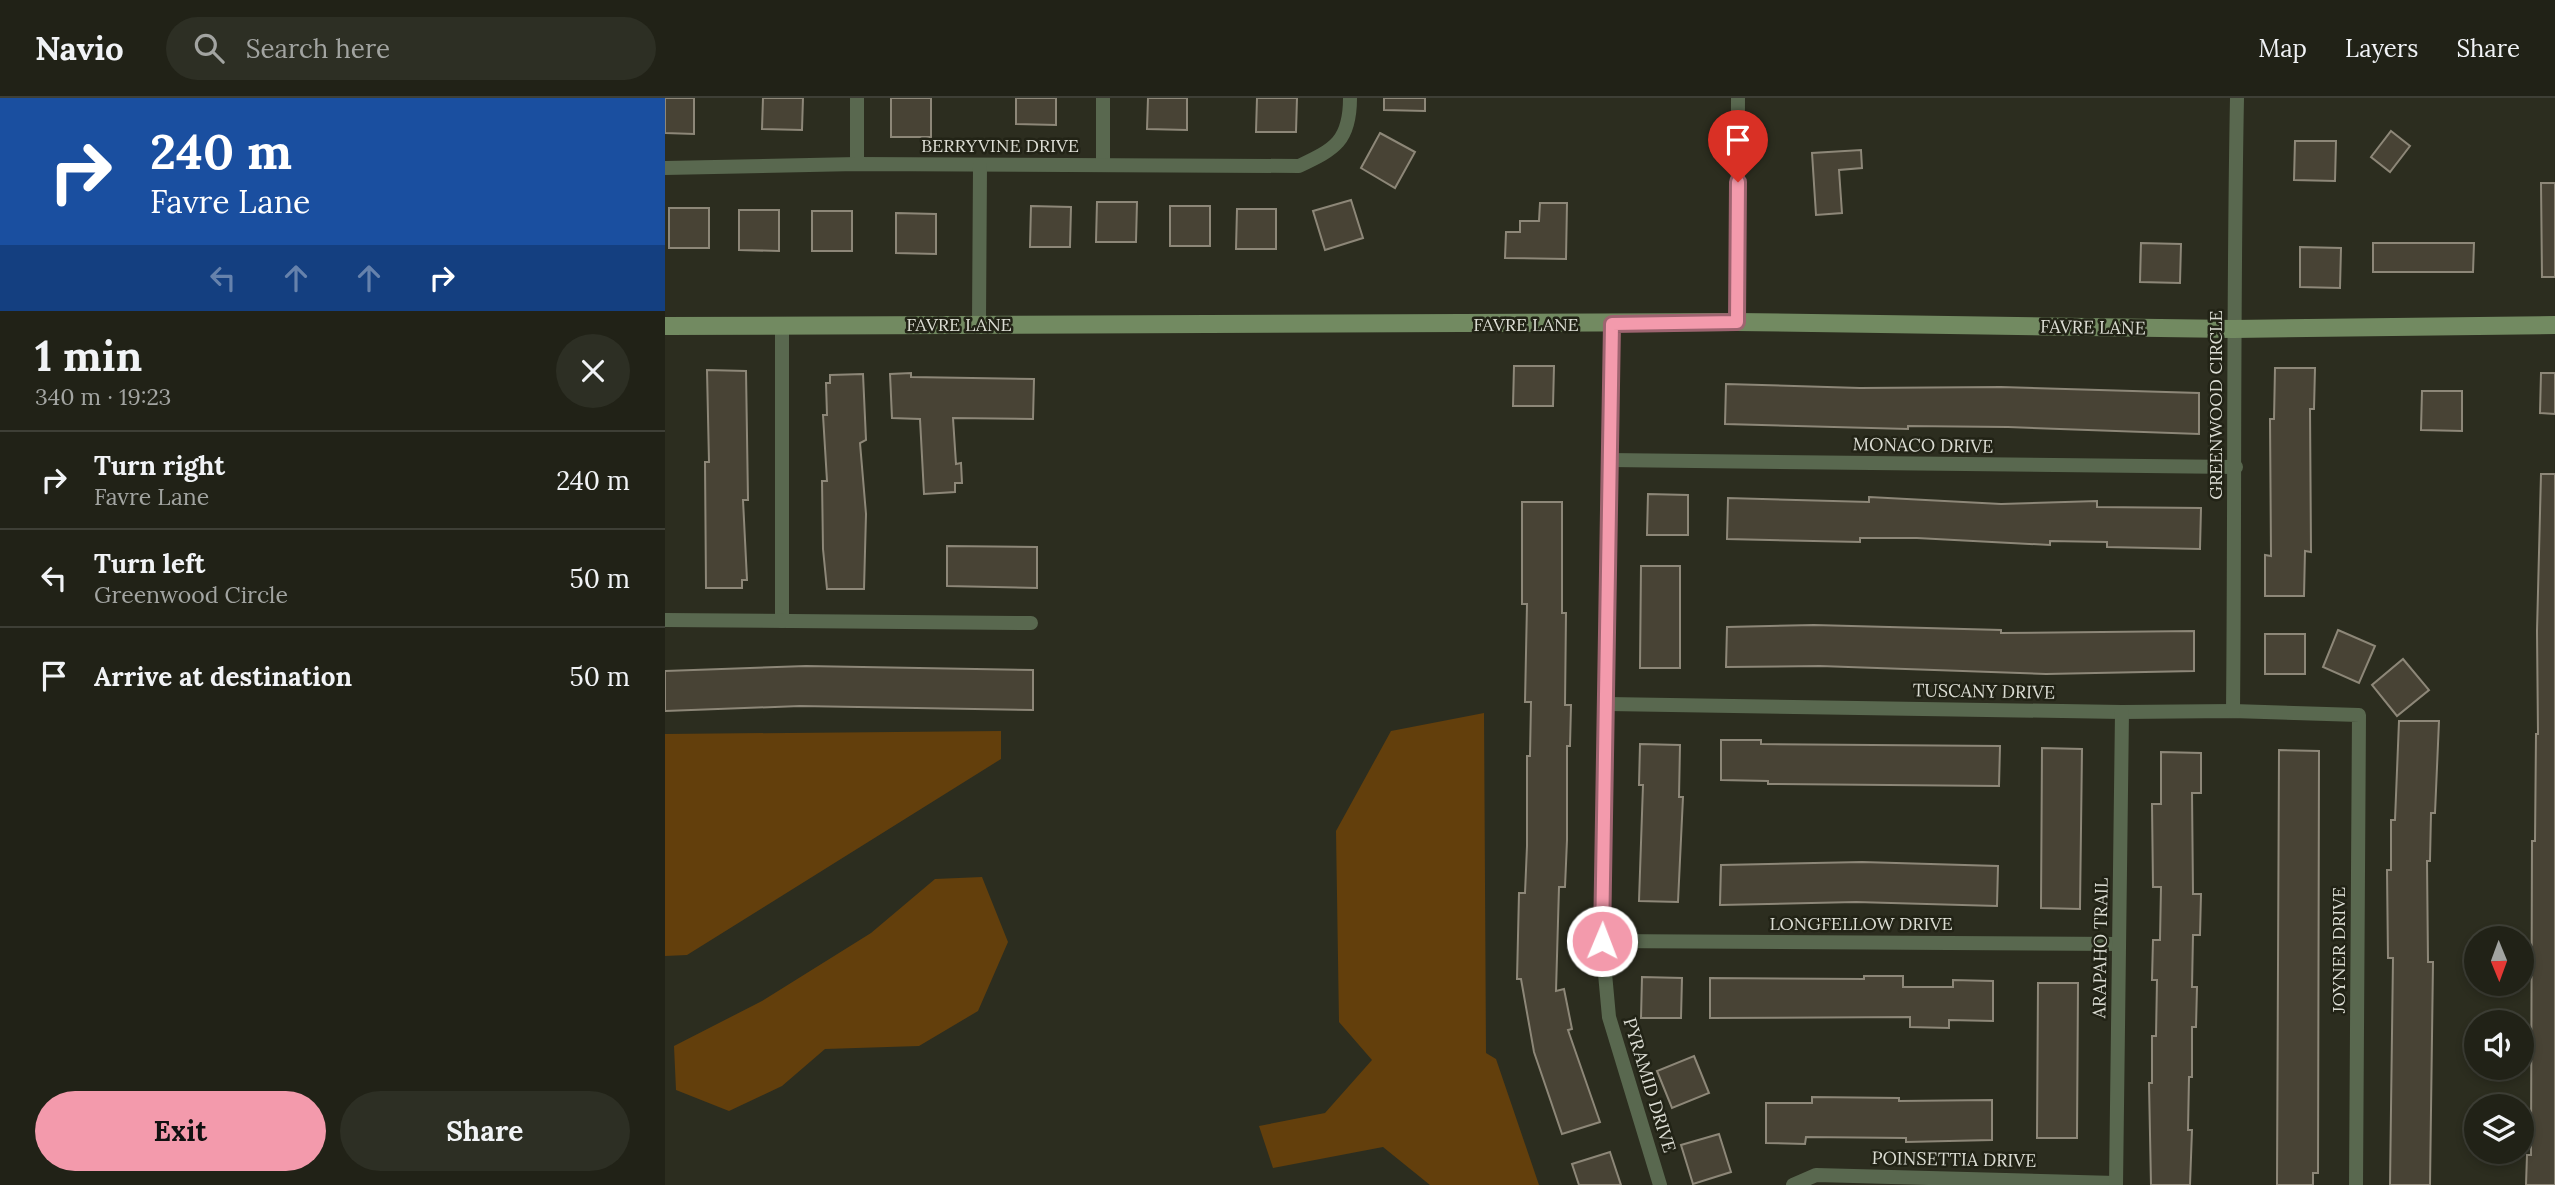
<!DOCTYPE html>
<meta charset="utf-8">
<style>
body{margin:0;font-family:Lora,serif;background:#2d2f24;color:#f1f3f6;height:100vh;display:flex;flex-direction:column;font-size:26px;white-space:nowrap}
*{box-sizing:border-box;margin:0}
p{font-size:23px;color:#a2a4a1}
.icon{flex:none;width:38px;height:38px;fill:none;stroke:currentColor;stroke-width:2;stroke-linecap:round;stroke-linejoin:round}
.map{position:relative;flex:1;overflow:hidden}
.panel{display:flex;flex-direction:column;background:#212217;width:665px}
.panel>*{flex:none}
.banner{background:#1a4fa0;color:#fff;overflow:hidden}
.needle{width:46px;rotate:179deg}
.controls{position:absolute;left:1799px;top:828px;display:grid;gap:14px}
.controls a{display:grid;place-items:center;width:70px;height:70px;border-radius:50%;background:#212217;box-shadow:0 4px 10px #0003,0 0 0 2px #3e3f36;font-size:35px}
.pin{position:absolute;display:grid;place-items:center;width:60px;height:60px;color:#fff;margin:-72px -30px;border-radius:50% 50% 50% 0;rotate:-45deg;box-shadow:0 0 7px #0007}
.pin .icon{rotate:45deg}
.me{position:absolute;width:77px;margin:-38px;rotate:1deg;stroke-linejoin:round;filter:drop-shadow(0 0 5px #0008)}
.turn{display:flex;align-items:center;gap:24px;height:147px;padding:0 35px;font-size:32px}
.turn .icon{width:91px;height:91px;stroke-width:2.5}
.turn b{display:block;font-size:49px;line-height:60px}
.lanes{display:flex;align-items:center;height:66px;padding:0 35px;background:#0003;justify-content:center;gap:35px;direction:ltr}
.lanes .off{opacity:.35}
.round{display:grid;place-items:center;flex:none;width:74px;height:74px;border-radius:37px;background:#2d2f24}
.head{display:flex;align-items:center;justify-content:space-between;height:119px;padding:0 35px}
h1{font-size:42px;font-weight:800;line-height:52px}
.cta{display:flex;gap:14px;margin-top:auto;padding:14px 35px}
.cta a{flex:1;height:80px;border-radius:42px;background:#f39aac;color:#111;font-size:28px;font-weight:800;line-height:80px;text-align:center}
.cta a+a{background:#2d2f24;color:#f1f3f6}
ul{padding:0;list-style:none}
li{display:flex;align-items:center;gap:21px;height:98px;padding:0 35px;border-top:2px solid #3e3f36}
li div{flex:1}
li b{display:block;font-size:26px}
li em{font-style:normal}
header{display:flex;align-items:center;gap:42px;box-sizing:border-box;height:98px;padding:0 35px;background:#212217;border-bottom:2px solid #3e3f36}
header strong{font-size:33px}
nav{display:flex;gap:38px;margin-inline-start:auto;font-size:24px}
.search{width:490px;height:63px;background:#2d2f24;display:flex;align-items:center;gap:18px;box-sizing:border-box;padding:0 24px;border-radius:38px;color:#a2a4a1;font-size:26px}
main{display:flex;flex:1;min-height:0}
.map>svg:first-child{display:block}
</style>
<header>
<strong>Navio</strong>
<div class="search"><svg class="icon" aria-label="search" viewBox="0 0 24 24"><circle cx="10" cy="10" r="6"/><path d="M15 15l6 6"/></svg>Search here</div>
<nav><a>Map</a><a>Layers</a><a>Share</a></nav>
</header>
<main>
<section class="panel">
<div class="banner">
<div class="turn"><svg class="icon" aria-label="right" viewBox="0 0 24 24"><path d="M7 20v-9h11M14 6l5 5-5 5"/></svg><div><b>240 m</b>Favre Lane</div></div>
<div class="lanes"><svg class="icon off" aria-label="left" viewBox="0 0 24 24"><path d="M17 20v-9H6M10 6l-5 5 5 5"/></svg><svg class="icon off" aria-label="ahead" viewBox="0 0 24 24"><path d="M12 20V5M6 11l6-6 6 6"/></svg><svg class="icon off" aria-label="ahead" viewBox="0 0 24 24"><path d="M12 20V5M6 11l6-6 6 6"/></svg><svg class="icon" aria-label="right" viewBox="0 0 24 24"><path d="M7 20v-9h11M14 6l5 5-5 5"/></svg></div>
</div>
<div class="head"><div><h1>1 min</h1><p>340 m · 19:23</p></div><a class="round"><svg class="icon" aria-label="close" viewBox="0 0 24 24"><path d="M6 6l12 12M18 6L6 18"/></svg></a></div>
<ul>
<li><svg class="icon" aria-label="right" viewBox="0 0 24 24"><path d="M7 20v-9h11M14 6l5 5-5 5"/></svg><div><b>Turn right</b><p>Favre Lane</p></div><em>240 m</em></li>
<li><svg class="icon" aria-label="left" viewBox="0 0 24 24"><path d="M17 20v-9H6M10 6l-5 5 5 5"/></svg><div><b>Turn left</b><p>Greenwood Circle</p></div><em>50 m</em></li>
<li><svg class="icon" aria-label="arrive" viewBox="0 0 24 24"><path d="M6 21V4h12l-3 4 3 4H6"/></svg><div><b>Arrive at destination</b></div><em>50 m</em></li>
</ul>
<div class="cta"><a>Exit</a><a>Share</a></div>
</section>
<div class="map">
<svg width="1890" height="1087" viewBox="0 0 1890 1087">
<rect width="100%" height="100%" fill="#2c2d1f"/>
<g fill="#633f0c">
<path d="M819,615L821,955L831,961L874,1087H765L718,1049L608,1070L594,1028L660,1015L707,962L674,924L671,733L726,633Z"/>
<path d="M336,633V661L22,857L0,858V636Z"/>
<path d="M317,779L343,844L313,913L254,948L160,951L117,988L64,1013L11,992L9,948L97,903L206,835L270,781Z"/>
</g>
<g fill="#484335" stroke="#8d8778" stroke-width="2">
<path d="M0,0H29V36L0,35Z"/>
<path d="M98,0H138L137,32L97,31Z"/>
<rect x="226" y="0" width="40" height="39"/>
<path d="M351,0H391V27L351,26Z"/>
<path d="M483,0H522V32L482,31Z"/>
<path d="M592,0H632L631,34H591Z"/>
<path d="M719,0H760V13L719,12Z"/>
<path d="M1726,33L1745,48L1725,74L1706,59Z"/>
<path d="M715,35L750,54L730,90L696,70Z"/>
<path d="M1630,43H1671L1670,83L1629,82Z"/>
<path d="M1196,52L1197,70L1174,72L1177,115L1151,117L1147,55Z"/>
<path d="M1876,85H1890V179H1877Z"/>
<path d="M686,102L698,140L660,152L648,113Z"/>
<path d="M432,104H472L471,144H431Z"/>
<path d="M875,105H902L901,161L840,160L841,134H855V123H874Z"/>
<path d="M366,108L406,109L405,149H365Z"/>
<rect x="505" y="108" width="40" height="40"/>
<rect x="4" y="110" width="40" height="40"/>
<path d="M572,111H611V151H571Z"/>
<path d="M74,112H114V153L74,152Z"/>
<rect x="147" y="113" width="40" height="40"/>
<path d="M231,115L271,116V156L231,155Z"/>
<path d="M1476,145L1516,146L1515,185L1475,184Z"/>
<path d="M1708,145H1809L1808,174H1708Z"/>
<path d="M1635,149L1676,150L1675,190L1635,189Z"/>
<path d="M849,268H889L888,308H848Z"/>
<path d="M1610,270H1650L1649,311H1645L1646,454L1640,453L1639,498H1600V457L1606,458L1605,321H1609Z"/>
<path d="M42,272L81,273L83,402H78L82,482H77V490H41L40,364H44Z"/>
<path d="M246,275V279L369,281L368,321L288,320L291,366L296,365L297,385H290V394L259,396L255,321L227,320L225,276Z"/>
<path d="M1876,275H1890V316L1875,315Z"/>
<path d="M198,276L201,342L195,345L201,416L199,491H162L158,451L157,383H162L158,317H162L161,285H165V277Z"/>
<path d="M1061,286L1195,290L1336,289L1534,295V336L1343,329L1243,328V331L1060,326Z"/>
<path d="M1757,293H1797V333L1756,332Z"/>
<path d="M1876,376H1890V1087H1861L1862,1057H1866L1867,743H1870L1871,636H1873L1872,533Z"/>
<path d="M983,396L1023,397V437H982Z"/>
<path d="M1204,399L1336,406L1432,403V409L1536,410L1535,451L1442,449V444L1385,443V447L1252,440H1195V444L1062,441L1063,400L1204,404Z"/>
<path d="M857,404H897V515H901L900,607H906L905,648H902V742L900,789H894L891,893L899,891L907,931L903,932L935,1024L897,1036L869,954L856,881H852L854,795H860L862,748V658H865L866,604H860L862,506H857Z"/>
<path d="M282,448L372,449V490L282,488Z"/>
<path d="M976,468H1015V570H975Z"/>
<path d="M1149,527L1336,532V535L1529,533V573L1381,576L1155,568L1061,569L1062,529Z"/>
<path d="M1673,532L1710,548L1694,585L1658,569Z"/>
<rect x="1600" y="536" width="40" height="40"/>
<path d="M1738,561L1764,592L1732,618L1707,587Z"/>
<path d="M141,568L368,572V612L135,608L0,613V573Z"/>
<path d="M1734,623H1774L1770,715H1766L1765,763H1762L1763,864H1768L1765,1087H1725L1728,860H1723L1722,772H1726V722H1730Z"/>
<path d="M1056,642H1096V646L1335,648L1334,688L1103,686V683L1056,682Z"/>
<path d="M975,646L1015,647L1014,699H1018L1013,804L974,803L978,687H974Z"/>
<path d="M1377,650L1417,651L1415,811L1376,810Z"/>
<path d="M1614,652L1654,653L1653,1075H1648V1087H1612Z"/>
<path d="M1496,654L1536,655V695H1527L1528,796H1536L1535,837H1528L1527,889H1532L1531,929H1527V979H1524L1523,1032H1527L1525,1087H1486L1484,985H1487V938H1491L1492,882H1487L1488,842H1495L1496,789H1488L1487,706H1496Z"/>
<path d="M1197,764L1333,768L1332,808L1191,804L1055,807L1056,767Z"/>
<path d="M1199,878H1238V889H1288V882L1328,883V923L1284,922V930L1245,929V919L1045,920V880L1199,881Z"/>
<path d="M977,879L1017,880L1016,920H976Z"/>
<path d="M1373,885H1413L1412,1040H1372Z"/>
<path d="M1029,958L1044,995L1007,1010L992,973Z"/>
<path d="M1147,999L1234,1000V1003L1327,1002V1042L1241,1044V1040L1141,1039L1140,1046L1101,1045V1005H1147Z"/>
<path d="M1054,1036L1066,1074L1028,1086L1016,1047Z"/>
<path d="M945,1054L956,1087H914L907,1066Z"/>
</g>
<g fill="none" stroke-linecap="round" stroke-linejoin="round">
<g stroke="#59684f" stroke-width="14">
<path d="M192,0V66"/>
<path d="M438,0V66"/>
<path d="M0,70L192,66L634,68C670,51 685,43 685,0"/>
<path d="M1072,224L1073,0"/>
<path d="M314,225L315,68"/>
<path d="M947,226L937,843L944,919L995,1087"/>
<path d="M117,227V523"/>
<path d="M944,362L1571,369"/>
<path d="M0,522L366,525"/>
<path d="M943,606L1457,614L1568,613L1694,617L1691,1087"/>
<path d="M1568,613C1570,408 1568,204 1572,0"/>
<path d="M937,843L1454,846"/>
<path d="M1128,1087L1151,1077L1451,1085"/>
<path d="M1451,1087L1457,614"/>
</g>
<path stroke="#728a61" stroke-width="18" d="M0,228L1072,224L1568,231L1890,227"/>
</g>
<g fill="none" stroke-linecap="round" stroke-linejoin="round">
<g stroke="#9e6470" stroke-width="18">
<path id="route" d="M937,843L947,226L1072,224L1073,84"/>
</g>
<use href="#route" stroke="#f39aac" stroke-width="12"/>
</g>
<g text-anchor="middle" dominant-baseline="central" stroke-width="5" stroke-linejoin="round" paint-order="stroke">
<g font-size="18" fill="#dcddd4" stroke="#222316">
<text x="335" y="47">BERRYVINE DRIVE</text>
<text x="294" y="226">FAVRE LANE</text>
<text x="861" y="226">FAVRE LANE</text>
<text transform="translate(1428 229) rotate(1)">FAVRE LANE</text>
<text transform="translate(1550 307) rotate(-90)">GREENWOOD CIRCLE</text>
<text transform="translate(1258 347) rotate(1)">MONACO DRIVE</text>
<text transform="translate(1319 593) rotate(1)">TUSCANY DRIVE</text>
<text x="1196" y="825">LONGFELLOW DRIVE</text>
<text transform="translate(1435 850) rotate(-89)">ARAPAHO TRAIL</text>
<text transform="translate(1673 852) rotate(-90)">JOYNER DRIVE</text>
<text transform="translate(985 987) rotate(73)">PYRAMID DRIVE</text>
<text transform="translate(1289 1061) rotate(1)">POINSETTIA DRIVE</text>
</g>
</g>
</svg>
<div class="controls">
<a><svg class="needle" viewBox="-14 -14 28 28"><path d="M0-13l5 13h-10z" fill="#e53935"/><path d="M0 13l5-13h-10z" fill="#a2a4a1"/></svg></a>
<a><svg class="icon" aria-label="sound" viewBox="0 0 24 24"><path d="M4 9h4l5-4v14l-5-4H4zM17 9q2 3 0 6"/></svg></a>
<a><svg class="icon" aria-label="layers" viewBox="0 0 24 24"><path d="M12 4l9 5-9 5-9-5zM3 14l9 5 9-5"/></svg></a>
</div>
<div class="pin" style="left:1073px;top:84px;background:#d93025"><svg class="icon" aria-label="arrive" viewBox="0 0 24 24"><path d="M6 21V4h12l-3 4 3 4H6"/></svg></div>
<svg class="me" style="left:937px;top:843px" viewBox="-20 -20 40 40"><circle r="17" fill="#f39aac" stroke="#fff" stroke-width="3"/><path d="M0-11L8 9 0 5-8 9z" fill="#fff"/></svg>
</div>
</main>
